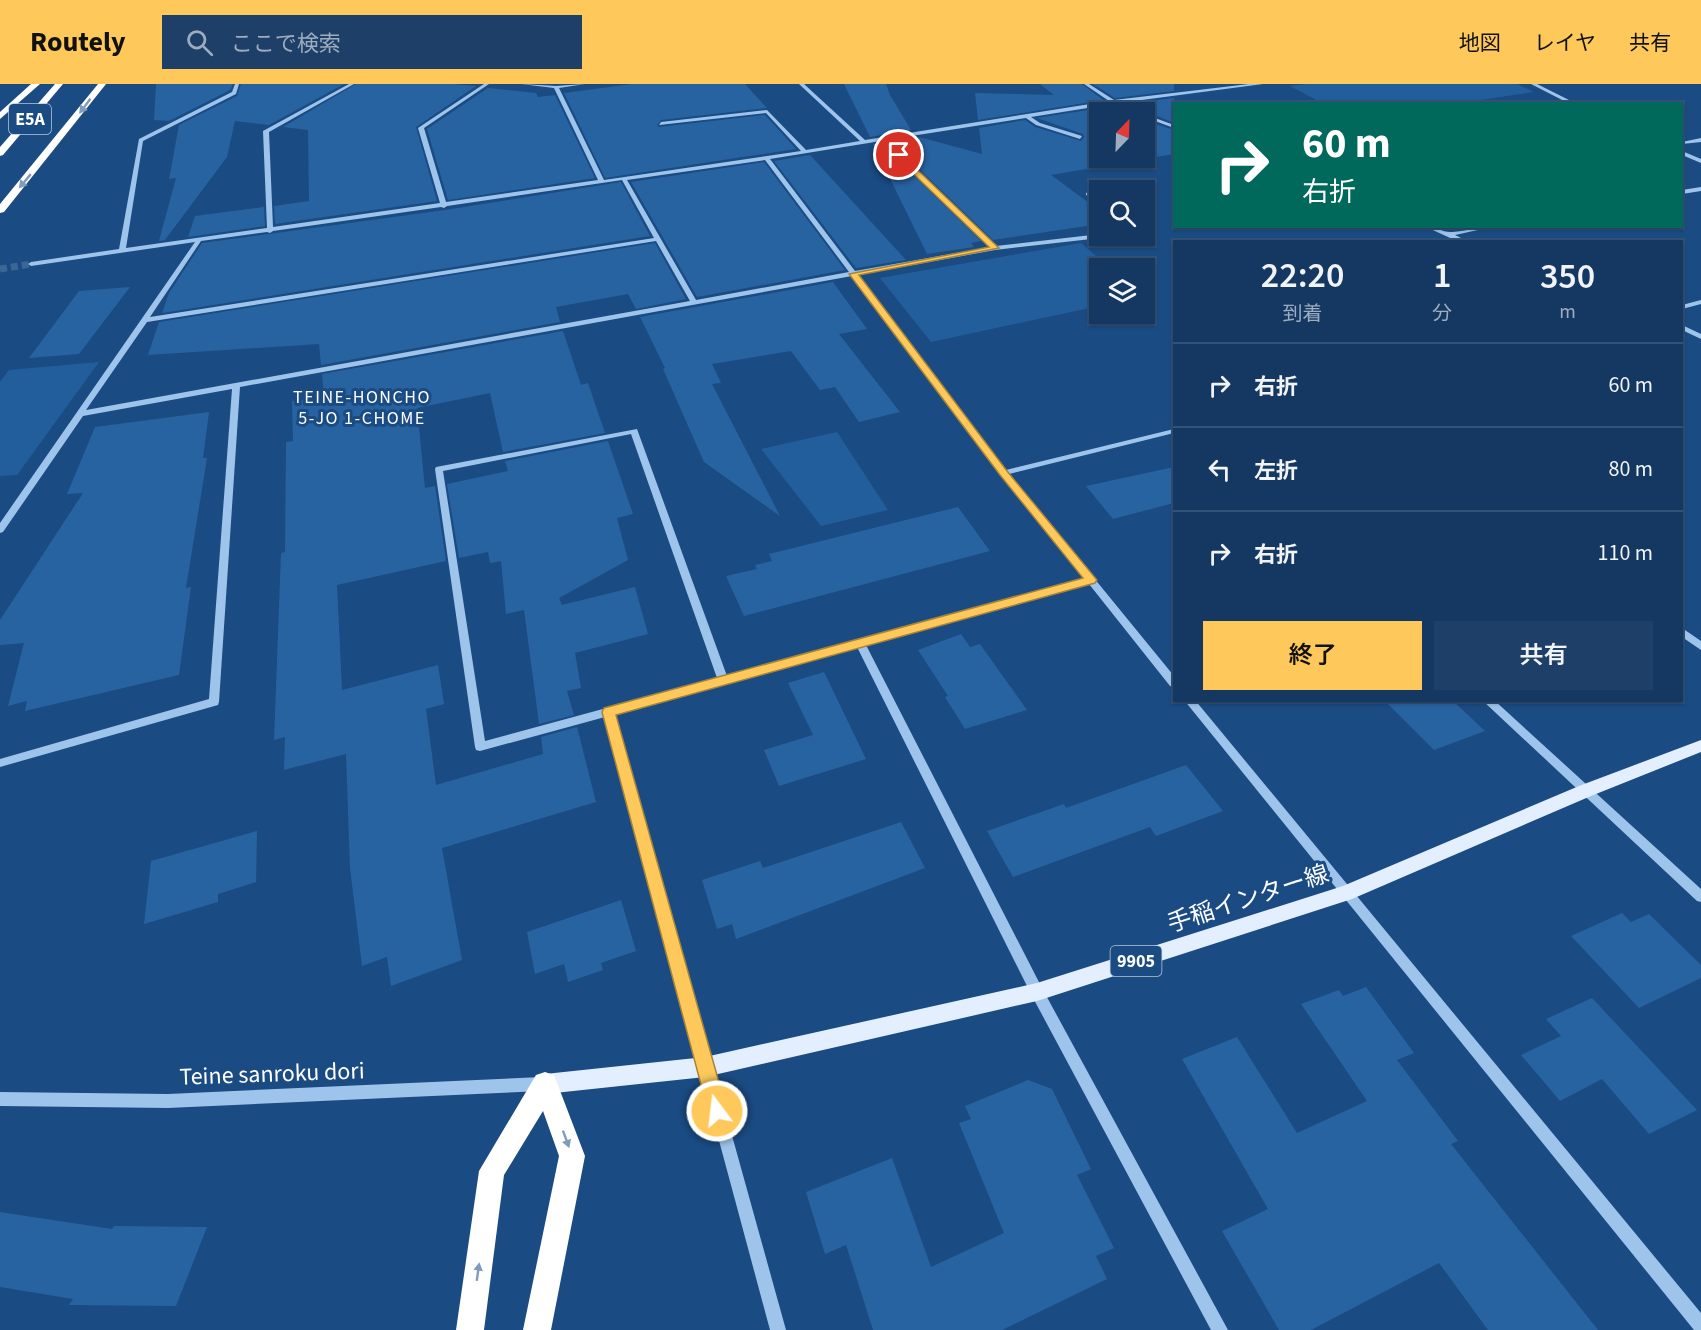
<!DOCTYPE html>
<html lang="ja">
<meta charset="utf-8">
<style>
body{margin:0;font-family:"Source Sans 3","Noto Sans JP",sans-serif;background:#1d3f68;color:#f1f3f6;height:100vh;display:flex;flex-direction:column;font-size:22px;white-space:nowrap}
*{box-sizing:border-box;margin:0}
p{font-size:20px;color:#9dacbe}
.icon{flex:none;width:33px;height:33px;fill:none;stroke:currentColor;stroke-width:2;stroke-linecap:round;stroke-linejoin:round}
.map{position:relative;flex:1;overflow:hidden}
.panel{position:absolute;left:1173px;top:156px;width:510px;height:462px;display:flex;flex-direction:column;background:#143862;border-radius:0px;box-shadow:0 2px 4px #0004,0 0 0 2px #335277}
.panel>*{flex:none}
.hud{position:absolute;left:1173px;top:18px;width:510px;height:126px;border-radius:0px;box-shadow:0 2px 4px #0004,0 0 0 2px #335277;background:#00695c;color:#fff;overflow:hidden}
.needle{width:39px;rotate:23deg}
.fabs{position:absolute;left:1089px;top:18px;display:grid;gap:12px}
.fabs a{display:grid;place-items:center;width:66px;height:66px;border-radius:0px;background:#143862;box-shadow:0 2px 4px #0004,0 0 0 2px #335277;font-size:30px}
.pin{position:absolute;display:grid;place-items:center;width:51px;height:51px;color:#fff;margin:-26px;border:3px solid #fff;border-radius:50%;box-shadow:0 2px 6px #0007}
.me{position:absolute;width:66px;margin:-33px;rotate:345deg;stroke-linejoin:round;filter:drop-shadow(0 0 4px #0008)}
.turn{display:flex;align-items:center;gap:21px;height:126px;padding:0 30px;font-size:27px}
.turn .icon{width:78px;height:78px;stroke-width:2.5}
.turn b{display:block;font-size:42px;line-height:51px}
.eta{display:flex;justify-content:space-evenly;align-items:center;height:102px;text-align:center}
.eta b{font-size:36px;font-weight:600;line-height:42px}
.cta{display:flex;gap:12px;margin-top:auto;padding:12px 30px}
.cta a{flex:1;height:69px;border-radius:0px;background:#fec95a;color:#111;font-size:24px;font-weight:600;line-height:69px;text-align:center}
.cta a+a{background:#1d3f68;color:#f1f3f6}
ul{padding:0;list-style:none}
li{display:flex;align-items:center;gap:18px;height:84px;padding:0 30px;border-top:2px solid #335277}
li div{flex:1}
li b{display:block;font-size:22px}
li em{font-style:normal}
header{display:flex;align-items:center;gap:36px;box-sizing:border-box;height:84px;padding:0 30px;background:#fec95a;color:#111}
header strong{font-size:28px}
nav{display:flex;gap:33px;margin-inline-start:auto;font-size:21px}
.search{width:420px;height:54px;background:#1d3f68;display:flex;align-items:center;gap:15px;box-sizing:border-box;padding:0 21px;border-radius:0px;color:#9dacbe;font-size:22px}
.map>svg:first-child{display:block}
</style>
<header>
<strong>Routely</strong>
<div class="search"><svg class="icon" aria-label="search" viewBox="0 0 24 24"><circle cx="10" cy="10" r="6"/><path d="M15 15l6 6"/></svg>ここで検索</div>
<nav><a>地図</a><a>レイヤ</a><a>共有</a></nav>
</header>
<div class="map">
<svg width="1701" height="1246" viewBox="0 0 1701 1246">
<rect width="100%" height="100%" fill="#1a4b83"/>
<g fill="#235e9c">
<path d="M1307,0H1517L1534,8L1453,20H1324L1290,2Z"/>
<path d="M1081,159L1110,184H1100L1099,222L931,258L880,194Z"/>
<path d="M99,278L17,391L0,392V298L9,286Z"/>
<path d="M837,348L888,426L821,442L761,365Z"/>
</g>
<g fill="#2863a1">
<path d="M156,0H233L230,6L169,37L154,36Z"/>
<path d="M241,0H344L269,41L235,37L227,73L165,156L159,157L176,94L169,95L179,41L237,12Z"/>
<path d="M356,0H453L476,2L416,43L437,117L275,140L274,122L309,117L308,46L283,43Z"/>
<path d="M632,0H745L767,24L661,36L657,41L659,43L765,31L796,65L605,94L564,9Z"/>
<path d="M844,0H886L890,11L911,46L870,53Z"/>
<path d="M1040,0H1082L1103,16L978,36L975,9L1054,11Z"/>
<path d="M1093,0H1174V7L1115,14Z"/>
<path d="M488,4L536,9L538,13L555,11L595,94L448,116L427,45Z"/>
<path d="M1174,14V39L1128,20Z"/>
<path d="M1113,22L1131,28H1100V74H1144V36L1174,46V70L1051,91L1100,127V140L993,156L891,58L919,53L982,70L979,44L1025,36L1035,43L1081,57L1084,53L1083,50L1037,34Z"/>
<path d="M880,59L981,157L971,159L974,163L927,170L873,60Z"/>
<path d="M810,71L906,176L856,184L774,77Z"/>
<path d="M764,78L845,186L697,213L631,98Z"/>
<path d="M621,98L650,152L162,229L169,209L202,159L445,126Z"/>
<path d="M264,123L265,142L188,153L195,132Z"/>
<path d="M655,159L686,215L636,225L628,210L556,223L560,238L321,281L319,260L148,271L159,238Z"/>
<path d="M833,198L867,245L839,250L900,328L859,338L835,303L820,306L791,267L712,280L721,299L712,300L780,432L704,378L663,285L665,284L640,233Z"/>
<path d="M130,203L79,270L29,274L79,207Z"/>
<path d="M563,247L581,301L588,299L605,349L503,368L490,309L417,324L425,404L435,402L446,477L337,501L342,606L438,581L444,620L426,625L436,701L543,670L541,653L577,643L596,718L442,764L462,876L391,902L387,873L362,882L350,784L346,670L284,686L285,653L274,656L281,469L285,468L286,358L293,357L292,317L324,313L322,290Z"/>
<path d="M209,328L203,374H207L186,504L191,503L179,591L25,627L27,617L8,622L24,559L0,561V536L83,409L67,410L95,343Z"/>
<path d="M608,357L633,430L617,434L628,476L559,514L562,521L635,503L648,550L575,569L581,604L567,607L574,631L539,640L524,526L506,530L501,477L490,479L488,468L459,474L447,400L508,387L505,377Z"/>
<path d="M1174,383V419L1113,435L1086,402Z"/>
<path d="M958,423L990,467L744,532L726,492L757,485L755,481L772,477L769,470Z"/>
<path d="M961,550L970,563L980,560L1027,626L965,645L945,613L948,612L918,566Z"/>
<path d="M824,588L866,675L779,702L764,666L813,651L788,599Z"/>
<path d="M1384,616H1452L1485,647L1434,666Z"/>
<path d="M1186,681L1223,727L1156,752L1150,743L1013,793L987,747L1064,720L1066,724Z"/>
<path d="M901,738L925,784L736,855L732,840L717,845L702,796L760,777L763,784Z"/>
<path d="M257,747L256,798L218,810V818L144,840L151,777Z"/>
<path d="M621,816L636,867L601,879L603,886L568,898L564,880L535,890L527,848Z"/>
<path d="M1622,829L1631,838L1649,830L1701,881V894L1639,924L1571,852Z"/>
<path d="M1366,903L1414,969L1397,976L1458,1057L1451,1060L1598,1246H1488L1439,1179L1311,1246H1279L1222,1147L1268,1125L1182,975L1237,953L1297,1049L1367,1017L1301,920L1339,906L1343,912Z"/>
<path d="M1592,914L1697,1026L1649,1050L1602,995L1560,1017L1521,971L1561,952L1546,935Z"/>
<path d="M1028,996L1052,1005L1091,1085L1077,1091L1114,1164L1096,1172L1107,1195L1002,1246H873L846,1161L825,1170L806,1108L892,1074L931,1183L1004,1149L959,1039L971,1035L965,1022Z"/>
<path d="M0,1128L112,1145L114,1142L207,1143L176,1222L69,1221L73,1215L0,1203Z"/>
</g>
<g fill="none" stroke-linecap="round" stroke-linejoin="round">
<path stroke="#3c6696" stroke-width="7" stroke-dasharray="7 4" stroke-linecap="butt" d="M0,185L31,180"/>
<g fill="#9fc4eb" fill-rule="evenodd">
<path d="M235,0H239L236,10L143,57L126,164L267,144L263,47L349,0H354L269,48L273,143L440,119L418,44L484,0H489L424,44L446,118L598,96L554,4L521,0L556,2L585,0L559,4L604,96L801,67L766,29L659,41L661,38L767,26L806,66L860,57L799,0H804L865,56L1109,17L1084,0H1089L1114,16L1249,0H1263L1119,19L1141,28H1136L1113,20L1031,33L1040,39L1082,52L1080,55L1036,41L1026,34L886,56L996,162L1100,150L1103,152L1100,154L995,166L858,191L1006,386L1174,345V349L1009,390L1174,592V603L1170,602L1089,500L866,561L1042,904L1228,1246H1211L1032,912L857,563L615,630L786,1246H770L605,633L480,667L476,666L475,663L435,385L436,383L637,345L727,592L1084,495L1001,391L852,192L240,303L219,618L218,621L0,683V675L209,615L232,305L83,332L3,448L0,449V439L195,158L31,182L28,180L31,178L119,165L139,55L232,8ZM881,57L990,163L855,187L770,75ZM765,76L849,188L696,216L627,96ZM622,96L654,154L150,233L201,157L267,148L270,149L273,147L441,123L444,124L447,122ZM656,157L690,217L86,326L147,238ZM631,350L717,594L485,657L443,387Z"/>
<path d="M1531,0H1537L1577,20H1570Z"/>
<path d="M1144,30L1174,41V44L1144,33Z"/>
<path d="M1701,54V58L1682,60V58Z"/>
<path d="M1682,67L1701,75V79L1682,71Z"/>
<path d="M1701,103V107L1682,110V106Z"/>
<path d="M1088,108L1100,114V119L1086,111V109Z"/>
<path d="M1424,142C1435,142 1444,149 1452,148C1467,147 1481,142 1496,142L1455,151L1469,158H1459Z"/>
<path d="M1701,216V220L1682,225V221Z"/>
<path d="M1682,241L1701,250V255L1682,246Z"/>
<path d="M1682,544L1701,557V566L1682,553Z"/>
<path d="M1184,616H1195L1701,1229V1246H1694Z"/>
<path d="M1482,616H1494L1701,805V818L1697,817Z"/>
<path d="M542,993L547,995L549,1000L547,1005L542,1007L168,1024L0,1022V1008L168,1010Z"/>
</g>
<path fill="#e3efff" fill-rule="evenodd" d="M1701,656V668L1591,712L1352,815L1037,917L705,993L545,1010L538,1007L535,1000L538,993L545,990L705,973L1037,899L1343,802L1579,702Z"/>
<g fill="#fff" fill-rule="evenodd">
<path d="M31,0H40L0,35V28Z"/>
<path d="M55,0H63L3,71L0,72V63Z"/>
<path d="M98,0H106L4,128L0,129V120Z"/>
<path d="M545,988L554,991L585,1072L551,1246H523L559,1072L543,1027L504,1091L484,1246H456L479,1087L536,991Z"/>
</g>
</g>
<defs><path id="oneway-solid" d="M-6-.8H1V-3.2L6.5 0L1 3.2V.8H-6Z" transform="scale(1.5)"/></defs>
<g fill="#819cbb">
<use href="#oneway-solid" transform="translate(85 22) rotate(127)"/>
<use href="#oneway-solid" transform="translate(25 97) rotate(130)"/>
<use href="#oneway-solid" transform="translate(566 1055) rotate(70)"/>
<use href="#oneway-solid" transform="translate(478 1188) rotate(-82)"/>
</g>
<path fill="#fec95a" stroke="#a5833a" stroke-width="1.5" d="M896,70H901L999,164L859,191L1007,387L1097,496L1095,499L616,631L727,1027L724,1033L717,1036L711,1033L708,1027L602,628L604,624L1083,494L1000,391L849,190L989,163L896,73Z"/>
<g text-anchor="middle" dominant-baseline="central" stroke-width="6" stroke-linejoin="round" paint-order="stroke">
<g fill="#1a4b83" stroke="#bac9da" stroke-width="1.5">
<rect x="9" y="20" width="42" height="30" rx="4.5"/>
<rect x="1110.5" y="862" width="51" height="30" rx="4.5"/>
</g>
<g font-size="18" font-weight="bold" fill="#fff">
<text x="30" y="35">E5A</text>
<text x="1136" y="877">9905</text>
</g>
<g font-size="18" letter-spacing="1.5" fill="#fff" stroke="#1a4b83">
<text x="362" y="313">TEINE-HONCHO<tspan x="362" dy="21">5-JO 1-CHOME</tspan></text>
</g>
<g font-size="24" fill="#fff" stroke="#1a4b83">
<text transform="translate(1248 815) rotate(-18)">手稲インター線</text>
<text transform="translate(272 990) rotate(-2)">Teine sanroku dori</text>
</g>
</g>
</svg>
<div class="fabs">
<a><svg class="needle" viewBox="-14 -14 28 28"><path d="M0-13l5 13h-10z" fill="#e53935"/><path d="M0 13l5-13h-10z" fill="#9dacbe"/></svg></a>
<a><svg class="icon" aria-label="search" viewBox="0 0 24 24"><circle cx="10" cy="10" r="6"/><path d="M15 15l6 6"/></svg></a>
<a><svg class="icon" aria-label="layers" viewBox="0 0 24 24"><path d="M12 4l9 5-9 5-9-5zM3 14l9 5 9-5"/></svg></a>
</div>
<div class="pin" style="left:899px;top:71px;background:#d93025"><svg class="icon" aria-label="arrive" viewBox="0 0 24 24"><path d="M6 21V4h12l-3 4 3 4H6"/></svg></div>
<svg class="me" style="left:717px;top:1027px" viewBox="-20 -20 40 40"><circle r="17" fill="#fec95a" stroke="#fff" stroke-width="3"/><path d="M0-11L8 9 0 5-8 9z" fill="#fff"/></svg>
<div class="hud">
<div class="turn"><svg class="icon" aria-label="right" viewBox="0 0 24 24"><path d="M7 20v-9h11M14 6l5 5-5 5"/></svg><div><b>60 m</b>右折</div></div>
</div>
<section class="panel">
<div class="eta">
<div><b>22:20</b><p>到着</p></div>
<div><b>1</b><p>分</p></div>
<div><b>350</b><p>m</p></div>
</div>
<ul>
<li><svg class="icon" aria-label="right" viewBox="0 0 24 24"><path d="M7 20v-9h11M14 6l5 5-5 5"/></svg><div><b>右折</b></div><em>60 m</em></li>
<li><svg class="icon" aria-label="left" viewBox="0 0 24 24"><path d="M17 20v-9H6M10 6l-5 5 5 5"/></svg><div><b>左折</b></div><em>80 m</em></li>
<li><svg class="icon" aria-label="right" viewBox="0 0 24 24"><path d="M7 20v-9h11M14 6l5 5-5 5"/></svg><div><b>右折</b></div><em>110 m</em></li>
</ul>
<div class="cta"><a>終了</a><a>共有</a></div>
</section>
</div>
